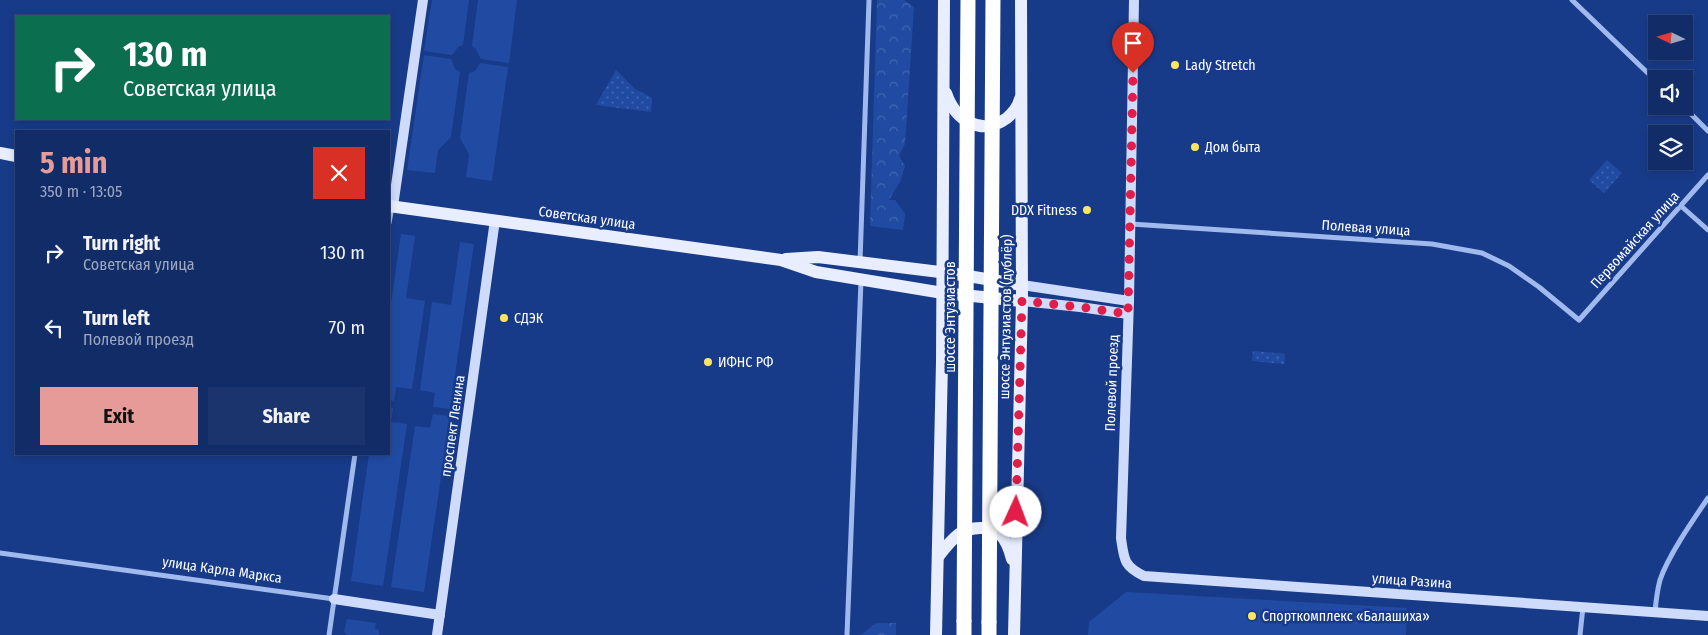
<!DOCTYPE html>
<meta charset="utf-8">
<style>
body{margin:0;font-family:"Fira Sans Condensed",sans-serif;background:#1b346d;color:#f1f3f6;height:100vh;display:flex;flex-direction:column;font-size:19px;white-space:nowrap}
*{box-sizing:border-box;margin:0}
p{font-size:16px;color:#9ca7c0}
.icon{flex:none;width:28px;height:28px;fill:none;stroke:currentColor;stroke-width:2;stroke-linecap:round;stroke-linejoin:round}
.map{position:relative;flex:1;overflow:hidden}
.sheet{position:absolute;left:15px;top:130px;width:375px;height:325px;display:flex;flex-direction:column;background:#122c67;border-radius:0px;box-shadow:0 2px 8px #0003,0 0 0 1px #31487b}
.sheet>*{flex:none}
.banner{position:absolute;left:15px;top:15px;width:375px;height:105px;border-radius:0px;box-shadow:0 2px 8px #0003,0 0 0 1px #31487b;background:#0b6e4f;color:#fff;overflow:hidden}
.needle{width:32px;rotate:275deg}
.fabs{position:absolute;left:1648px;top:15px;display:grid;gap:10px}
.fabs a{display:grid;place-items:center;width:45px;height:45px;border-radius:0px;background:#122c67;box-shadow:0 2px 8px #0003,0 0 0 1px #31487b;font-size:25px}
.pin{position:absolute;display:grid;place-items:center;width:42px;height:42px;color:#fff;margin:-51px -21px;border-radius:50% 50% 50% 0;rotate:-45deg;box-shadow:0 0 5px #0007}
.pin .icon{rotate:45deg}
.me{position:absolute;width:55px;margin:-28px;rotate:2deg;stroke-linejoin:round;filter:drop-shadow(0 0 4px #0008)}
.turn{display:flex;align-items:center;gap:18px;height:105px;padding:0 25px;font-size:22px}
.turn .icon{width:65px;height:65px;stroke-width:2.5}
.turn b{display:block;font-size:35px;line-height:42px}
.round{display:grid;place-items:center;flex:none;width:52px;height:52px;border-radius:0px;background:#1b346d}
.head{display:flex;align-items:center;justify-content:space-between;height:85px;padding:0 25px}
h1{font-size:30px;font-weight:700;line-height:38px;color:#e69b98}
.primary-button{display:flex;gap:10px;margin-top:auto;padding:10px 25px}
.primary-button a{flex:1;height:58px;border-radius:0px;background:#e69b98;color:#111;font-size:20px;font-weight:700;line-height:58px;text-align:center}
.primary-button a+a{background:#1b346d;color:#f1f3f6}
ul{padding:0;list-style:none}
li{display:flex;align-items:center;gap:15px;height:75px;padding:0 25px}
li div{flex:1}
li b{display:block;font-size:19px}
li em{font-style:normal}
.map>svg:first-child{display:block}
</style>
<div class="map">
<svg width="1708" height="635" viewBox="0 0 1708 635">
<defs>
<pattern id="forest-crowns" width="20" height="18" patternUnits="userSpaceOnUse" patternTransform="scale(1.25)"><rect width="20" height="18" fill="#214ba3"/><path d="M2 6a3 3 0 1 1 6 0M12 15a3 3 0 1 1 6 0" fill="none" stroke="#4266b1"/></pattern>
<pattern id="park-dots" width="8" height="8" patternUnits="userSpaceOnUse" patternTransform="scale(1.25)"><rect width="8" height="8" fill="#214ba3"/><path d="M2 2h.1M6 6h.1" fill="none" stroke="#4266b1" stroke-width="1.8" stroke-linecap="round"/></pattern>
</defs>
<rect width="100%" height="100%" fill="#183b89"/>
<g fill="#214ba3">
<path d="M432,0H469L463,45L458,47L452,55L424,51Z"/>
<path d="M478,0H517L509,63L481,59L476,49L472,46Z"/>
<path d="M424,55L451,59L455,69L460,72L451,137L438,150L435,173L407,170Z"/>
<path d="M480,63L508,67L492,181L466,177L469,154L460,138L469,73L475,71Z"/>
<path d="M401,234L415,236L406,298L425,301L412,389L396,387L394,401L389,400V317Z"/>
<path d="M460,242L474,244L450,409L433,407L435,393L420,390L432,302L451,305Z"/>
<path d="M389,407L393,408L391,422L407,424L383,586L351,581L369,454H389Z"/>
<path d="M433,414L450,416L424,592L391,587L415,426L430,428Z"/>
<path d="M1126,592L1407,608L1406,635H1088L1089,622Z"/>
<path d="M347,619L376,623L375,629L379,630V635H347L344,632Z"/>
</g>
<g fill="url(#forest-crowns)">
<path d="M877,0H904L914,7L905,144L899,156L905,166L900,182L889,200H895L905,214L903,230L870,226Z"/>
<path d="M876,623H896V635H861Z"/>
</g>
<g fill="url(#park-dots)">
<path d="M616,70L635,89L652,98L651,112L596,105Z"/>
<path d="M1607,160L1622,173L1604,193L1589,180Z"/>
<path d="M1253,351L1285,354L1284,364L1252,361Z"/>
</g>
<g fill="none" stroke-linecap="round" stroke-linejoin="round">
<g stroke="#a1baee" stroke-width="5">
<path d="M1572,0L1656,81"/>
<path d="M1683,106L1708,131"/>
<path d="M1681,206L1708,230"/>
<path d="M389,223L392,207"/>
<path d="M1131,224L1432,244L1482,253L1509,266L1539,287L1579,320L1708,175"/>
<path d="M860,262L869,0"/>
<path d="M0,553L334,599"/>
<path d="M1655,612C1656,601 1657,591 1660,580C1668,556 1693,520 1708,498"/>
<path d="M329,635L355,454"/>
<path d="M847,635L861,281"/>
<path d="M1580,635L1583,607"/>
</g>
<g stroke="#cedbfa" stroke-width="10">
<path d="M1134,0L1129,301L1121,538C1124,560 1124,566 1144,576L1708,616"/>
<path d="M393,206L423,0"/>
<path d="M1022,285L1129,301"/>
<path d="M1022,301L1080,307L1128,314"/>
<path d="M334,599L440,615"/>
<path d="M437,635L495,220"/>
</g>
<g stroke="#e8eeff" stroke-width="12">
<path d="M946,93C955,120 981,137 1007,118C1013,113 1018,107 1020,99"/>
<path d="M0,153L16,156"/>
<path d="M389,206L781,260L816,272L943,293L1022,301"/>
<path d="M786,259L818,257L956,274L1022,285"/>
<path d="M938,557C944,549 951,540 959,534C970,527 990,525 1000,534C1007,541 1010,551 1012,559"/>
<path d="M936,635L942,362L944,0"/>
<path d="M1014,635L1022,301L1021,0"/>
</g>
<g stroke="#fff" stroke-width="15">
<path d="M964,635V621"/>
<path d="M989,635V622"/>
</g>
<g stroke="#fff" stroke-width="15">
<path d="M964,621L968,0"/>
<path d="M989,622L993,0"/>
</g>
</g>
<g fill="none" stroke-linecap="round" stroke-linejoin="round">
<path stroke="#e11d48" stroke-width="9" stroke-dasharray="0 16.2" d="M1016,512L1022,301L1080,307L1128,314L1133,73"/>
</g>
<g fill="#ffe55e" stroke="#183b89" stroke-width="2">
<circle cx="1175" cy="65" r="5"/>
<circle cx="1195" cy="147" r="5"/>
<circle cx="1087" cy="210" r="5"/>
<circle cx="504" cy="318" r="5"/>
<circle cx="708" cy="362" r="5"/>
<circle cx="1252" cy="616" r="5"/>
</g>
<g text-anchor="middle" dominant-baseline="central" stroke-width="5" stroke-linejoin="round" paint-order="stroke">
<g font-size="14" fill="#fff" stroke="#183b89" text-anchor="start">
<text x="1185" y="65">Lady Stretch</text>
<text x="1205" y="147">Дом быта</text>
<text x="1077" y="210" text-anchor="end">DDX Fitness</text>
<text x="514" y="318">СДЭК</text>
<text x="718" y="362">ИФНС РФ</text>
<text x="1262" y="616">Спорткомплекс «Балашиха»</text>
</g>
<g font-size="14" fill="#fff" stroke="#183b89">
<text transform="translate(587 218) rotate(8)">Советская улица</text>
<text transform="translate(1366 228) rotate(4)">Полевая улица</text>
<text transform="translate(1635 240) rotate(-48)">Первомайская улица</text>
<text transform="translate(950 317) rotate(-90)">шоссе Энтузиастов</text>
<text transform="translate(1006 317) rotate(-89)">шоссе Энтузиастов (дублёр)</text>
<text transform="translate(1112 383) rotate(-88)">Полевой проезд</text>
<text transform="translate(453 426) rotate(-82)">проспект Ленина</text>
<text transform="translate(222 570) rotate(8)">улица Карла Маркса</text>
<text transform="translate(1412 581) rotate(4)">улица Разина</text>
</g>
</g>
</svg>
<div class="fabs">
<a><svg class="needle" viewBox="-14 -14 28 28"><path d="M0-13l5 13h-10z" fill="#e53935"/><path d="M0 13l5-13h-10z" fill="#9ca7c0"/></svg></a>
<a><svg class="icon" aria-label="sound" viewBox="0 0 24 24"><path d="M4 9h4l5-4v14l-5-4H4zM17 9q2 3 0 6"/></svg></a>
<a><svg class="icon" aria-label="layers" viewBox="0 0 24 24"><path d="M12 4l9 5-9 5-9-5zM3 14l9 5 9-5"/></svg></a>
</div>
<div class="pin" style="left:1133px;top:73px;background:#d93025"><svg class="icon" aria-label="arrive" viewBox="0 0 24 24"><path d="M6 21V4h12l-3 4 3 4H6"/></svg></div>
<svg class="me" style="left:1016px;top:512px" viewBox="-20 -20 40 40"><circle r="19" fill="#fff"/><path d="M0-13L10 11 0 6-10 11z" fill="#e11d48"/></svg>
<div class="banner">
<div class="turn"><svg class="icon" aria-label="right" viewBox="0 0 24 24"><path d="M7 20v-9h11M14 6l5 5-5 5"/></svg><div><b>130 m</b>Советская улица</div></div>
</div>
<section class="sheet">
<div class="head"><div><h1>5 min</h1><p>350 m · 13:05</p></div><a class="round" style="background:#d93025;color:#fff"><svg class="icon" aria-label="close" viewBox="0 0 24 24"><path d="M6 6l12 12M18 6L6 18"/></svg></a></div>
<ul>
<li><svg class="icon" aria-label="right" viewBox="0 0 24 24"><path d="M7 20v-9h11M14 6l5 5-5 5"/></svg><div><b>Turn right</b><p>Советская улица</p></div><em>130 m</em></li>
<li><svg class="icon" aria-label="left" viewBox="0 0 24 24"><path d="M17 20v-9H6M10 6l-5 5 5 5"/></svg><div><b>Turn left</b><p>Полевой проезд</p></div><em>70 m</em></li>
</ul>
<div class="primary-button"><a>Exit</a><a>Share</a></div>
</section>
</div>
